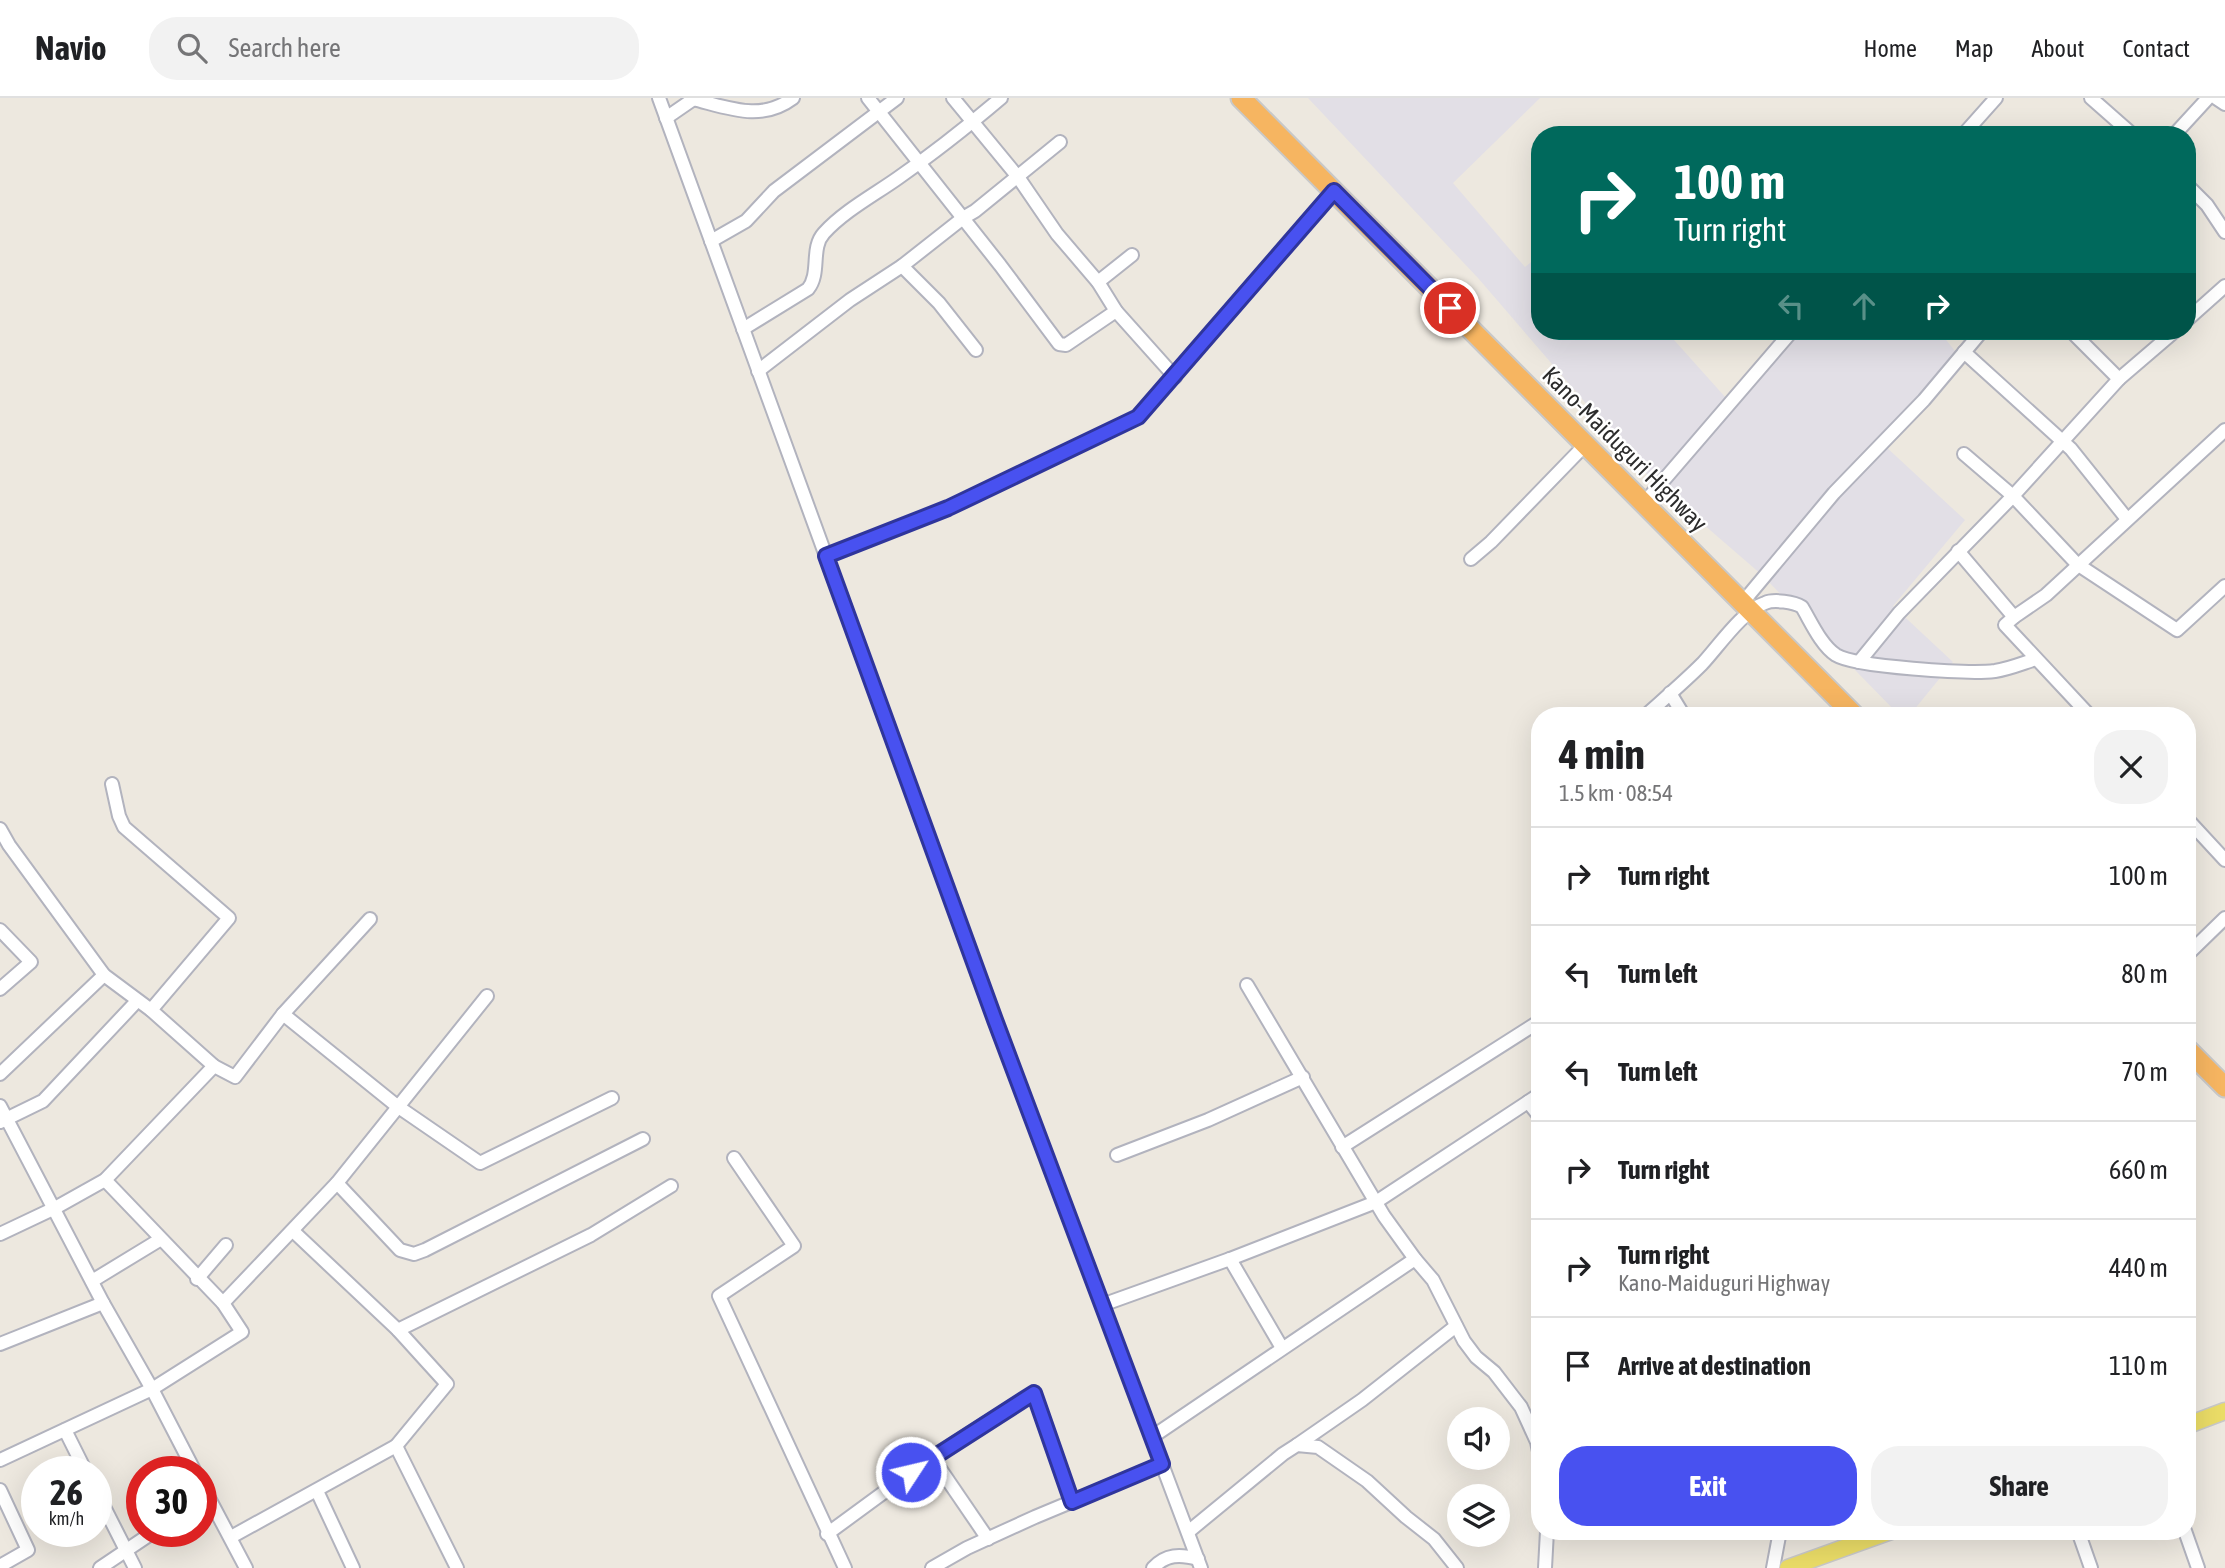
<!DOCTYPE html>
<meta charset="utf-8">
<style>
body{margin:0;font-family:"Asap Condensed",sans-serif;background:#f2f2f2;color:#202124;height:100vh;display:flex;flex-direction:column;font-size:26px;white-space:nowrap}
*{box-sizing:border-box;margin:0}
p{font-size:23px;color:#757577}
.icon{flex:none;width:38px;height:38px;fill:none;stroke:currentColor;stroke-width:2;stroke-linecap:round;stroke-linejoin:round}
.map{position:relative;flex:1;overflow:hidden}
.panel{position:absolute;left:1531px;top:609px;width:665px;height:833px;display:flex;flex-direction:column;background:#fff;border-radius:28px;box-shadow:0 7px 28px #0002}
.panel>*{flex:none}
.banner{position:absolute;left:1531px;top:28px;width:665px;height:214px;border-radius:28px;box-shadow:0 7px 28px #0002;background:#00695c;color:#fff;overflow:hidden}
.tools{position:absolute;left:1447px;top:1309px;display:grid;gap:14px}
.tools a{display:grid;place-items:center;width:63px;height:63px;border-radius:50%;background:#fff;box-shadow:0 7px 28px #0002;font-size:35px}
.speed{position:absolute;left:21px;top:1358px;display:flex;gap:14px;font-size:35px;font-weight:700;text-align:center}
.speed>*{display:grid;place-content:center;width:91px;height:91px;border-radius:50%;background:#fff;box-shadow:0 7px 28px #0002;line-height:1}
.speed small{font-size:18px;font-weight:400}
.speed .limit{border:10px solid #d22;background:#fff;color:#111}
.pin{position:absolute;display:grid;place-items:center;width:60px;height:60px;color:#fff;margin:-30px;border:4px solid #fff;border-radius:50%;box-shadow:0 2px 7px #0007}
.me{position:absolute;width:77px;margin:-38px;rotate:55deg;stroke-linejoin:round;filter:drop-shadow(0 0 5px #0008)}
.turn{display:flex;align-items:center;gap:24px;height:147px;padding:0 28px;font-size:32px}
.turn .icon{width:91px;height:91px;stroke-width:2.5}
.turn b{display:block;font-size:49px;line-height:60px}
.lanes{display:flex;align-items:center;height:66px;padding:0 28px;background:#0003;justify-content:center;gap:35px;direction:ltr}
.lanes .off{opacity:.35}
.round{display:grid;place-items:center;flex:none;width:74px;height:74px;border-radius:28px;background:#f2f2f2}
.summary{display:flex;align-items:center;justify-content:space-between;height:119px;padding:0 28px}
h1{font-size:42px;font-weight:700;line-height:52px}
.cta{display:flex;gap:14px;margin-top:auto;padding:14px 28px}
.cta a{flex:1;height:80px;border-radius:28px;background:#4851f0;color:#fff;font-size:28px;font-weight:700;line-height:80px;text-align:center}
.cta a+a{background:#f2f2f2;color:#202124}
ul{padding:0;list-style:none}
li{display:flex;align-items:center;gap:21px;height:98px;padding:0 28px;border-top:2px solid #e0e0e0}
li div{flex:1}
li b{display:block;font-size:26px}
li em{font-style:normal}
header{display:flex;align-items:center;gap:42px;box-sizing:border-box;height:98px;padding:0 35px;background:#fff;border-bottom:2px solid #e0e0e0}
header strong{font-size:33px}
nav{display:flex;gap:38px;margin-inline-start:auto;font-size:24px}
.search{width:490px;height:63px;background:#f2f2f2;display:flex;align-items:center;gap:18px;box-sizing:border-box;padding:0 24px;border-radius:28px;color:#757577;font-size:26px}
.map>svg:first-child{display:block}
</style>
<header>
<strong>Navio</strong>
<div class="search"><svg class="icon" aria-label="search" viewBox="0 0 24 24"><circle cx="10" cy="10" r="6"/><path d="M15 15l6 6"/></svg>Search here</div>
<nav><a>Home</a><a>Map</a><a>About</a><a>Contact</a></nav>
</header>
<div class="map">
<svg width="2225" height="1470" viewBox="0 0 2225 1470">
<rect width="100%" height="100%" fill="#ede8df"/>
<path fill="#e2dfe6" d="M1308,0H1540L1453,85L1525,169L1540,157V233H1666L1726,300L1788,233H1939L1959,258L1884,347L1965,422L1893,508L1953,564L1909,618H1900L1762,477L1651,381L1478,180Z"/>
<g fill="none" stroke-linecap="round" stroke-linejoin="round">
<g stroke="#b2b3be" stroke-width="16">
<g id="minor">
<path d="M659,0L995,922L1201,1470"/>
<path d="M868,0L1000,167L1059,246L1066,247L1116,213"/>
<path d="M953,0L1018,79L1057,136L1098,184L1116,213L1175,279"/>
<path d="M2091,0L2133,37"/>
<path d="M2216,0L2225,6"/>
<path d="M693,1C729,10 761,24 793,0"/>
<path d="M666,20L695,0"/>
<path d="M1963,37L1996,0"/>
<path d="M2174,37L2208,0"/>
<path d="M2188,88L2207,107L2225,134"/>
<path d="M711,143L746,123L774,93L897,0"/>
<path d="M902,168L939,205L976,252"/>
<path d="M1098,184L1132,157"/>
<path d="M2188,221L2225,188"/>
<path d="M743,231L808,191C821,175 810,150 824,135C844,113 874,97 898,80C934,55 968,28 1001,0"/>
<path d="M2071,233L2119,281"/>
<path d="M1964,254L2071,351L2127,421"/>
<path d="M758,273L850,202L902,168L963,120L975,113L1060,44"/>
<path d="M1964,356L2013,398L2077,466L2177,532L2225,488"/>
<path d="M1644,405L1792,233"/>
<path d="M1958,453L2014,519L2005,527L2090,618"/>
<path d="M826,458L948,410L1138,319L1334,93"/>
<path d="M1471,461L1491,444L1586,346"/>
<path d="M1743,504L1834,395L1924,302L1982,233"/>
<path d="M2014,519L2046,497L2225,332"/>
<path d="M1859,564L1899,515L2013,398L2119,281L2175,233"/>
<path d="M1670,595L1684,618"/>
<path d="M1645,618C1664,601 1684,584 1702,566C1718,549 1743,512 1765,505C1774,501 1794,504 1802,509C1811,524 1821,547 1836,557C1855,569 1969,576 1995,573C2009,571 2023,565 2036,561"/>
<path d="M112,686L119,718L124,729L229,820L151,912"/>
<path d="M2188,722L2225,762"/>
<path d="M0,731L9,747L104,877L151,912L214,968L235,979L283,916L370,821"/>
<path d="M0,832L31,864L0,891"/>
<path d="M2188,856L2225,820"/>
<path d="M1247,887L1384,1118L1415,1161L1433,1182L1464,1243L1476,1259L1494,1274L1521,1309L1537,1344L1540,1358"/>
<path d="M283,916L397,1008L480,1065L612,1000"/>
<path d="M0,976L104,877"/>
<path d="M1528,1004L1540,1019"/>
<path d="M0,1008L103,1205L152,1291L195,1374"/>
<path d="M0,1024L43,1003L137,903"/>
<path d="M1342,1049L1540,923"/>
<path d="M1117,1057L1208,1022L1303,979"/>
<path d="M734,1060L794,1148L719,1198L845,1470"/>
<path d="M337,1085L400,1152L414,1156L425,1152L643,1041"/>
<path d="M293,1133L398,1232L447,1286L396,1348L457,1470"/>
<path d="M0,1136L55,1110L105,1082L214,968"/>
<path d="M1230,1161L1282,1250"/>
<path d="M197,1181L226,1147"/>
<path d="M92,1183L161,1141"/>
<path d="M223,1205L337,1085L487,898"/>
<path d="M1102,1207L1230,1161L1376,1104L1540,996"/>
<path d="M398,1232L591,1137L671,1088"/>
<path d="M0,1246L103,1205"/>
<path d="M65,1332L86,1374"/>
<path d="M1152,1339L1415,1161"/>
<path d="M1297,1347L1362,1302L1456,1228"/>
<path d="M932,1359L988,1441"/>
<path d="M0,1362L152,1291L242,1234L223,1205L105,1082"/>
<path d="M201,1385L246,1470"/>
<path d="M0,1392L28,1452L0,1468"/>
<path d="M96,1393L135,1470"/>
<path d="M317,1393L353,1470"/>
<path d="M2078,1433L2091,1470"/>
<path d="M2185,1433L2198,1470"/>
<path d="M1188,1434L1283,1356L1297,1347L1318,1349L1367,1383L1406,1419L1434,1441L1457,1470"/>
<path d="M827,1436L932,1359L1034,1295L1072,1404"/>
<path d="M231,1439L396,1348"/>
<path d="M100,1470L155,1433"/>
<path d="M932,1470L967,1450L1035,1419L1162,1366"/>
<path d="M1153,1470C1166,1456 1180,1456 1198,1461"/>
<path d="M1545,1470L1547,1433"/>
<path d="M1773,1470L1780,1433"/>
</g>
</g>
<g stroke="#c8c8c8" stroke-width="19">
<g id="major">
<path d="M2188,1327L2225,1313"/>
<path d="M1788,1470L1891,1433"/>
</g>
</g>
<g stroke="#c8c8c8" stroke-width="23">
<g id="highway">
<path d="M1241,0L1855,618"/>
<path d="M2188,952L2225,989"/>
</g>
</g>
<use href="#minor" stroke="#fff" stroke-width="12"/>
<use href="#major" stroke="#eadc67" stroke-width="16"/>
<use href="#highway" stroke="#f6b561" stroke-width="19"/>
</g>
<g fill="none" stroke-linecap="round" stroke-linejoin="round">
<g stroke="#2f359c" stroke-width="18">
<path id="route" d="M911,1374L1034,1295L1072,1404L1162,1366L995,922L826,458L948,410L1138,319L1334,93L1450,210"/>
</g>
<use href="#route" stroke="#4851f0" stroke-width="12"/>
</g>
<g text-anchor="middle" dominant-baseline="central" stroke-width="5" stroke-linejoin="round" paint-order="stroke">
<g font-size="24" fill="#2c2c2c" stroke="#fff">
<text transform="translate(1625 351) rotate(45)">Kano-Maiduguri Highway</text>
</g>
</g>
</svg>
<div class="tools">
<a><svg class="icon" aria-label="sound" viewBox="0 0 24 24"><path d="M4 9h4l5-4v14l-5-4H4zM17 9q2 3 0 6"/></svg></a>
<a><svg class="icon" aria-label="layers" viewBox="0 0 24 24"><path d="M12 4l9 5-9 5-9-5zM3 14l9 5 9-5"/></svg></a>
</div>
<div class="speed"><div>26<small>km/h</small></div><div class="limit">30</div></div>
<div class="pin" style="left:1450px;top:210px;background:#d93025"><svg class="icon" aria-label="arrive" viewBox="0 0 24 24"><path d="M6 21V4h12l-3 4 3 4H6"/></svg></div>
<svg class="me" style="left:911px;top:1374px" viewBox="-20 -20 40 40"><circle r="17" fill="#4851f0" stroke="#fff" stroke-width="3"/><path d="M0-11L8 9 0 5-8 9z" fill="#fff"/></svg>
<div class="banner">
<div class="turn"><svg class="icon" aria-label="right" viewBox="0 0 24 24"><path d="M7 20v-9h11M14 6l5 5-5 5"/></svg><div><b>100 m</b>Turn right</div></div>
<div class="lanes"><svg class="icon off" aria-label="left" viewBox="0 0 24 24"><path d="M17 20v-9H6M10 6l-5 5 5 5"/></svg><svg class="icon off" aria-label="ahead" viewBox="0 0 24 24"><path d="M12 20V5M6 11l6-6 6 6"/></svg><svg class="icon" aria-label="right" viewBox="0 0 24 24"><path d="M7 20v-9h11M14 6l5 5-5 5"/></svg></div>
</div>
<section class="panel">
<div class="summary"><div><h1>4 min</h1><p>1.5 km · 08:54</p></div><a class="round"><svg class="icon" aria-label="close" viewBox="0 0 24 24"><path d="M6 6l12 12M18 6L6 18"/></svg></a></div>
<ul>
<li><svg class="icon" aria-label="right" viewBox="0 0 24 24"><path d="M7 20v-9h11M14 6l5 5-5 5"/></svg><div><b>Turn right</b></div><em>100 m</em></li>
<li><svg class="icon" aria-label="left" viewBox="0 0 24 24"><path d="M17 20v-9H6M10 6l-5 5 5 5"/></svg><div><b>Turn left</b></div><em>80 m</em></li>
<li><svg class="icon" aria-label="left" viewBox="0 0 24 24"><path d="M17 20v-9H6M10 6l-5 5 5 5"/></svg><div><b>Turn left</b></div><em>70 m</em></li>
<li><svg class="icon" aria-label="right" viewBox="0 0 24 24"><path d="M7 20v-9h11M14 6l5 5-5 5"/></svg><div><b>Turn right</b></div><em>660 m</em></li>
<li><svg class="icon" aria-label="right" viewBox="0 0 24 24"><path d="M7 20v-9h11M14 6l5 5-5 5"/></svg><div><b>Turn right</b><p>Kano-Maiduguri Highway</p></div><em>440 m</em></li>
<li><svg class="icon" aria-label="arrive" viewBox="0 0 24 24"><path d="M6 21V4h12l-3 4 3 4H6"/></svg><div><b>Arrive at destination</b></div><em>110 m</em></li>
</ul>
<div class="cta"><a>Exit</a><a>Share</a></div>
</section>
</div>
